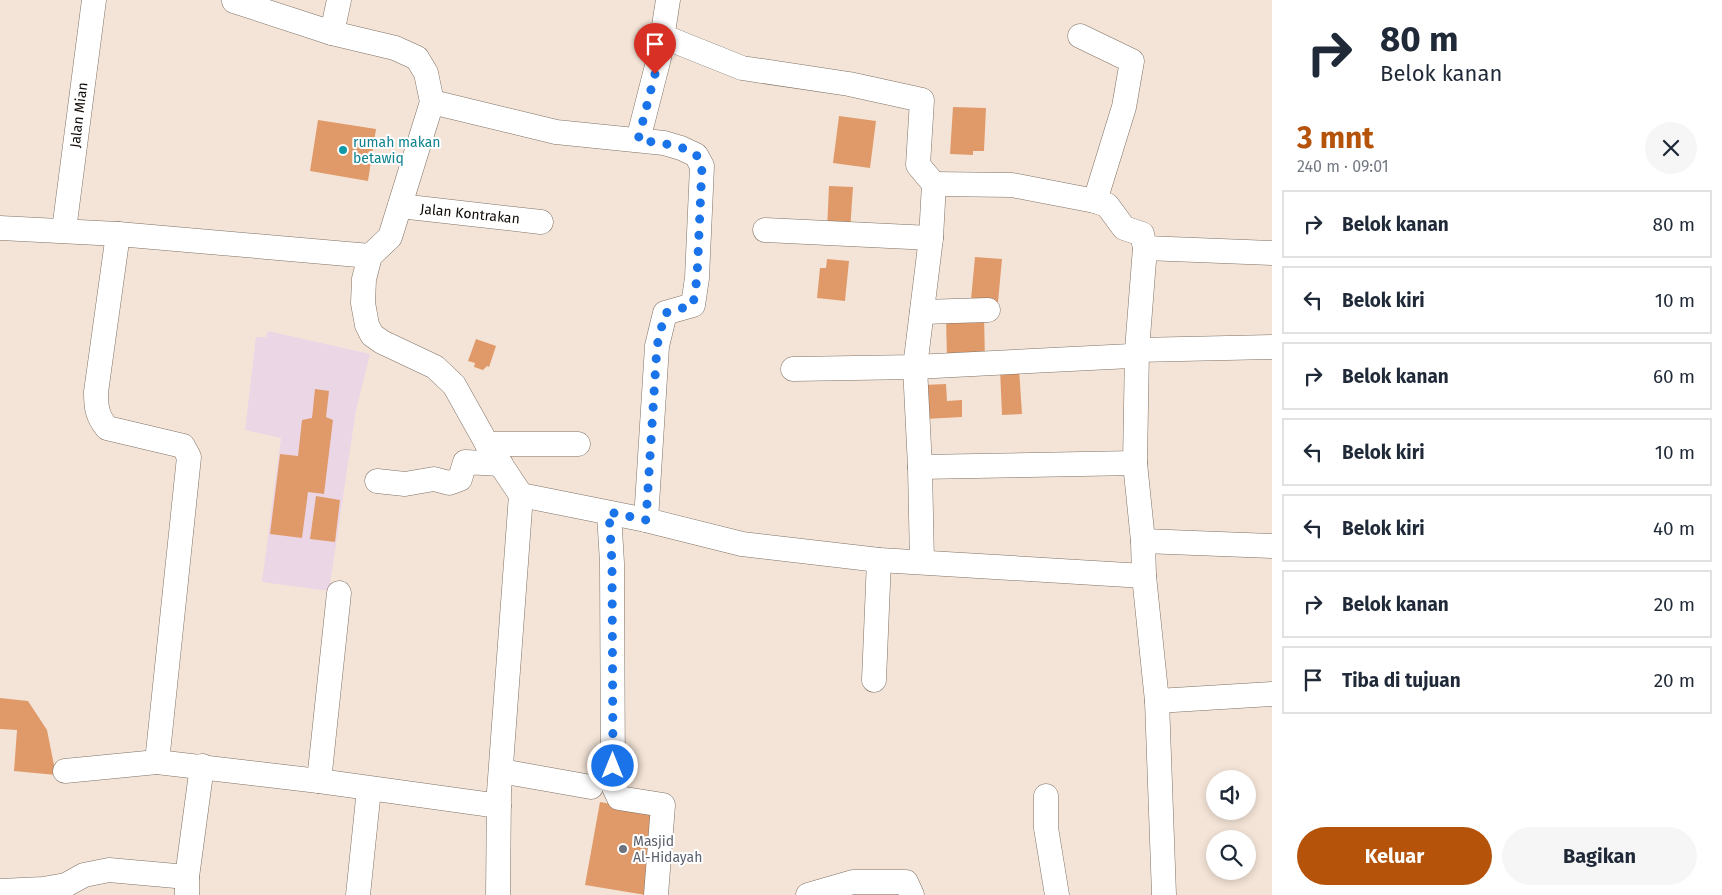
<!DOCTYPE html>
<html lang="id">
<meta charset="utf-8">
<style>
body{margin:0;font-family:"Fira Sans",sans-serif;background:#f6f6f7;color:#1f2937;height:100vh;display:flex;flex-direction:column;font-size:19px;white-space:nowrap}
*{box-sizing:border-box;margin:0}
p{font-size:16px;color:#747a83}
.icon{flex:none;width:28px;height:28px;fill:none;stroke:currentColor;stroke-width:2;stroke-linecap:round;stroke-linejoin:round}
.map{position:relative;flex:1;overflow:hidden}
.panel{display:flex;flex-direction:column;background:#fff;width:450px}
.panel>*{flex:none}
.guide{background:#fff;color:#1f2937;overflow:hidden}
.controls{position:absolute;left:1206px;top:770px;display:grid;gap:10px}
.controls a{display:grid;place-items:center;width:50px;height:50px;border-radius:50%;background:#fff;box-shadow:0 2px 8px #0003;font-size:25px}
.pin{position:absolute;display:grid;place-items:center;width:42px;height:42px;color:#fff;margin:-51px -21px;border-radius:50% 50% 50% 0;rotate:-45deg;box-shadow:0 0 5px #0007}
.pin .icon{rotate:45deg}
.me{position:absolute;width:55px;margin:-28px;rotate:0deg;stroke-linejoin:round;filter:drop-shadow(0 0 4px #0008)}
.turn{display:flex;align-items:center;gap:18px;height:105px;padding:0 25px;font-size:22px}
.turn .icon{width:65px;height:65px;stroke-width:2.5}
.turn b{display:block;font-size:35px;line-height:42px}
.round{display:grid;place-items:center;flex:none;width:52px;height:52px;border-radius:26px;background:#f6f6f7}
.headline{display:flex;align-items:center;justify-content:space-between;height:85px;padding:0 25px}
h1{font-size:30px;font-weight:700;line-height:38px;color:#b45309}
.primary-button{display:flex;gap:10px;margin-top:auto;padding:10px 25px}
.primary-button a{flex:1;height:58px;border-radius:30px;background:#b45309;color:#fff;font-size:20px;font-weight:700;line-height:58px;text-align:center}
.primary-button a+a{background:#f6f6f7;color:#1f2937}
ul{padding:0;list-style:none}
li{display:flex;align-items:center;gap:15px;height:68px;margin:0 10px 8px;padding:0 15px;border:2px solid #e0e1e3;border-radius:0px}
li div{flex:1}
li b{display:block;font-size:19px}
li em{font-style:normal}
main{display:flex;flex:1;min-height:0}
.map>svg:first-child{display:block}
</style>
<main>
<div class="map">
<svg width="1272" height="895" viewBox="0 0 1272 895">
<rect width="100%" height="100%" fill="#f4e4d7"/>
<path fill="#ebd6e6" d="M268,331L370,354L356,410L329,591L262,582L281,438L245,430L256,337H266Z"/>
<g fill="#e09a6a">
<path d="M953,107L986,108L984,151H973V155L950,154Z"/>
<path d="M839,116L876,121L870,168L833,163Z"/>
<path d="M318,120L376,129L368,181L310,171Z"/>
<path d="M829,186L853,187L850,231L827,230Z"/>
<path d="M975,257L1002,259L998,302L971,299Z"/>
<path d="M827,259L849,261L845,301L817,298L820,268H826Z"/>
<path d="M946,315H984L985,361L947,362Z"/>
<path d="M476,339L496,346L489,367L487,366L483,370L474,367L475,363L468,361Z"/>
<path d="M1019,368L1022,414L1002,415L1000,369Z"/>
<path d="M946,384L947,401L962,400V417L925,419L923,385Z"/>
<path d="M315,389L329,391L326,417L333,420L324,494L308,492L302,538L270,534L280,454L298,456L302,420L312,418Z"/>
<path d="M316,496L340,500L335,542L310,539Z"/>
<path d="M0,698L28,701L47,730L56,775L14,771L17,730L0,729Z"/>
<path d="M600,802L661,813L646,895L585,885Z"/>
</g>
<g fill="none" stroke-linecap="round" stroke-linejoin="round">
<g stroke="#7f7165" stroke-width="25">
<g id="minor">
<path d="M234,1L332,33L395,48L417,58L426,73L432,102L390,237L370,256L364,279L363,303L367,325L372,335L382,342L435,367L454,385L487,444L521,495L499,792L498,895"/>
<path d="M332,33L339,0"/>
<path d="M662,36L742,68L849,84L922,100L918,165L934,184L931,238L915,367L920,467L922,562"/>
<path d="M1080,36L1132,61L1124,107L1095,201L1107,205L1124,228L1142,234L1145,248L1137,350L1135,463L1143,541L1144,576L1157,701L1164,895"/>
<path d="M432,102L556,132L664,143L681,148L696,155L702,166L697,278L693,305L665,313L657,346L646,520"/>
<path d="M638,140L659,58L668,0"/>
<path d="M934,184L1012,185L1095,201"/>
<path d="M400,206L541,222"/>
<path d="M0,228L118,234L370,256"/>
<path d="M64,230L94,0"/>
<path d="M765,230L931,238"/>
<path d="M118,234L96,392C96,407 97,416 107,428L183,446L189,457L157,762"/>
<path d="M1145,248L1272,253"/>
<path d="M922,312L988,310"/>
<path d="M793,369L915,367L1131,356L1137,350L1272,347"/>
<path d="M487,444H578"/>
<path d="M920,467L1135,463"/>
<path d="M377,481L405,484L434,479L449,483L460,479L465,462L501,464"/>
<path d="M521,495L646,520L742,544L879,560L1144,576"/>
<path d="M609,513L612,563L613,785L619,798L663,805L656,895"/>
<path d="M1143,541L1272,546"/>
<path d="M874,680L879,560"/>
<path d="M1157,701L1272,694"/>
<path d="M65,771L157,762L319,781L499,806"/>
<path d="M501,771L591,787"/>
<path d="M319,781L339,593"/>
<path d="M1046,796V828L1057,895"/>
<path d="M0,891L43,889L66,885L84,875L109,870L187,877"/>
<path d="M187,895V877L202,766"/>
<path d="M358,895L369,789"/>
<path d="M808,895L853,882H906L912,895"/>
</g>
</g>
<use href="#minor" stroke="#fff" stroke-width="24"/>
</g>
<g fill="none" stroke-linecap="round" stroke-linejoin="round">
<path stroke="#1a73e8" stroke-width="9" stroke-dasharray="0 16.2" d="M613,766L612,563L609,512L646,520L657,346L665,313L693,305L697,278L702,166C701,163 699,157 696,155C685,145 653,142 638,140L655,74"/>
</g>
<circle fill="#0f9aa8" stroke="#fff" stroke-width="2" cx="343" cy="150" r="5"/>
<circle fill="#6b7280" stroke="#fff" stroke-width="2" cx="623" cy="849" r="5"/>
<g text-anchor="middle" dominant-baseline="central" stroke-width="4" stroke-linejoin="round" paint-order="stroke">
<g font-size="14" fill="#120c08" stroke="#fff">
<text transform="translate(79 115) rotate(-83)">Jalan Mian</text>
<text transform="translate(470 214) rotate(6)">Jalan Kontrakan</text>
</g>
<g font-size="14" fill="#0d838f" stroke="#fff" text-anchor="start">
<text x="353" y="142">rumah makan<tspan x="353" dy="16">betawiq</tspan></text>
</g>
<g font-size="14" fill="#5b616d" stroke="#fff" text-anchor="start">
<text x="633" y="841">Masjid<tspan x="633" dy="16">Al-Hidayah</tspan></text>
</g>
</g>
</svg>
<div class="controls">
<a><svg class="icon" aria-label="sound" viewBox="0 0 24 24"><path d="M4 9h4l5-4v14l-5-4H4zM17 9q2 3 0 6"/></svg></a>
<a><svg class="icon" aria-label="search" viewBox="0 0 24 24"><circle cx="10" cy="10" r="6"/><path d="M15 15l6 6"/></svg></a>
</div>
<div class="pin" style="left:655px;top:74px;background:#d93025"><svg class="icon" aria-label="arrive" viewBox="0 0 24 24"><path d="M6 21V4h12l-3 4 3 4H6"/></svg></div>
<svg class="me" style="left:613px;top:766px" viewBox="-20 -20 40 40"><circle r="17" fill="#1a73e8" stroke="#fff" stroke-width="3"/><path d="M0-11L8 9 0 5-8 9z" fill="#fff"/></svg>
</div>
<section class="panel">
<div class="guide">
<div class="turn"><svg class="icon" aria-label="right" viewBox="0 0 24 24"><path d="M7 20v-9h11M14 6l5 5-5 5"/></svg><div><b>80 m</b>Belok kanan</div></div>
</div>
<div class="headline"><div><h1>3 mnt</h1><p>240 m · 09:01</p></div><a class="round"><svg class="icon" aria-label="close" viewBox="0 0 24 24"><path d="M6 6l12 12M18 6L6 18"/></svg></a></div>
<ul>
<li><svg class="icon" aria-label="right" viewBox="0 0 24 24"><path d="M7 20v-9h11M14 6l5 5-5 5"/></svg><div><b>Belok kanan</b></div><em>80 m</em></li>
<li><svg class="icon" aria-label="left" viewBox="0 0 24 24"><path d="M17 20v-9H6M10 6l-5 5 5 5"/></svg><div><b>Belok kiri</b></div><em>10 m</em></li>
<li><svg class="icon" aria-label="right" viewBox="0 0 24 24"><path d="M7 20v-9h11M14 6l5 5-5 5"/></svg><div><b>Belok kanan</b></div><em>60 m</em></li>
<li><svg class="icon" aria-label="left" viewBox="0 0 24 24"><path d="M17 20v-9H6M10 6l-5 5 5 5"/></svg><div><b>Belok kiri</b></div><em>10 m</em></li>
<li><svg class="icon" aria-label="left" viewBox="0 0 24 24"><path d="M17 20v-9H6M10 6l-5 5 5 5"/></svg><div><b>Belok kiri</b></div><em>40 m</em></li>
<li><svg class="icon" aria-label="right" viewBox="0 0 24 24"><path d="M7 20v-9h11M14 6l5 5-5 5"/></svg><div><b>Belok kanan</b></div><em>20 m</em></li>
<li><svg class="icon" aria-label="arrive" viewBox="0 0 24 24"><path d="M6 21V4h12l-3 4 3 4H6"/></svg><div><b>Tiba di tujuan</b></div><em>20 m</em></li>
</ul>
<div class="primary-button"><a>Keluar</a><a>Bagikan</a></div>
</section>
</main>
